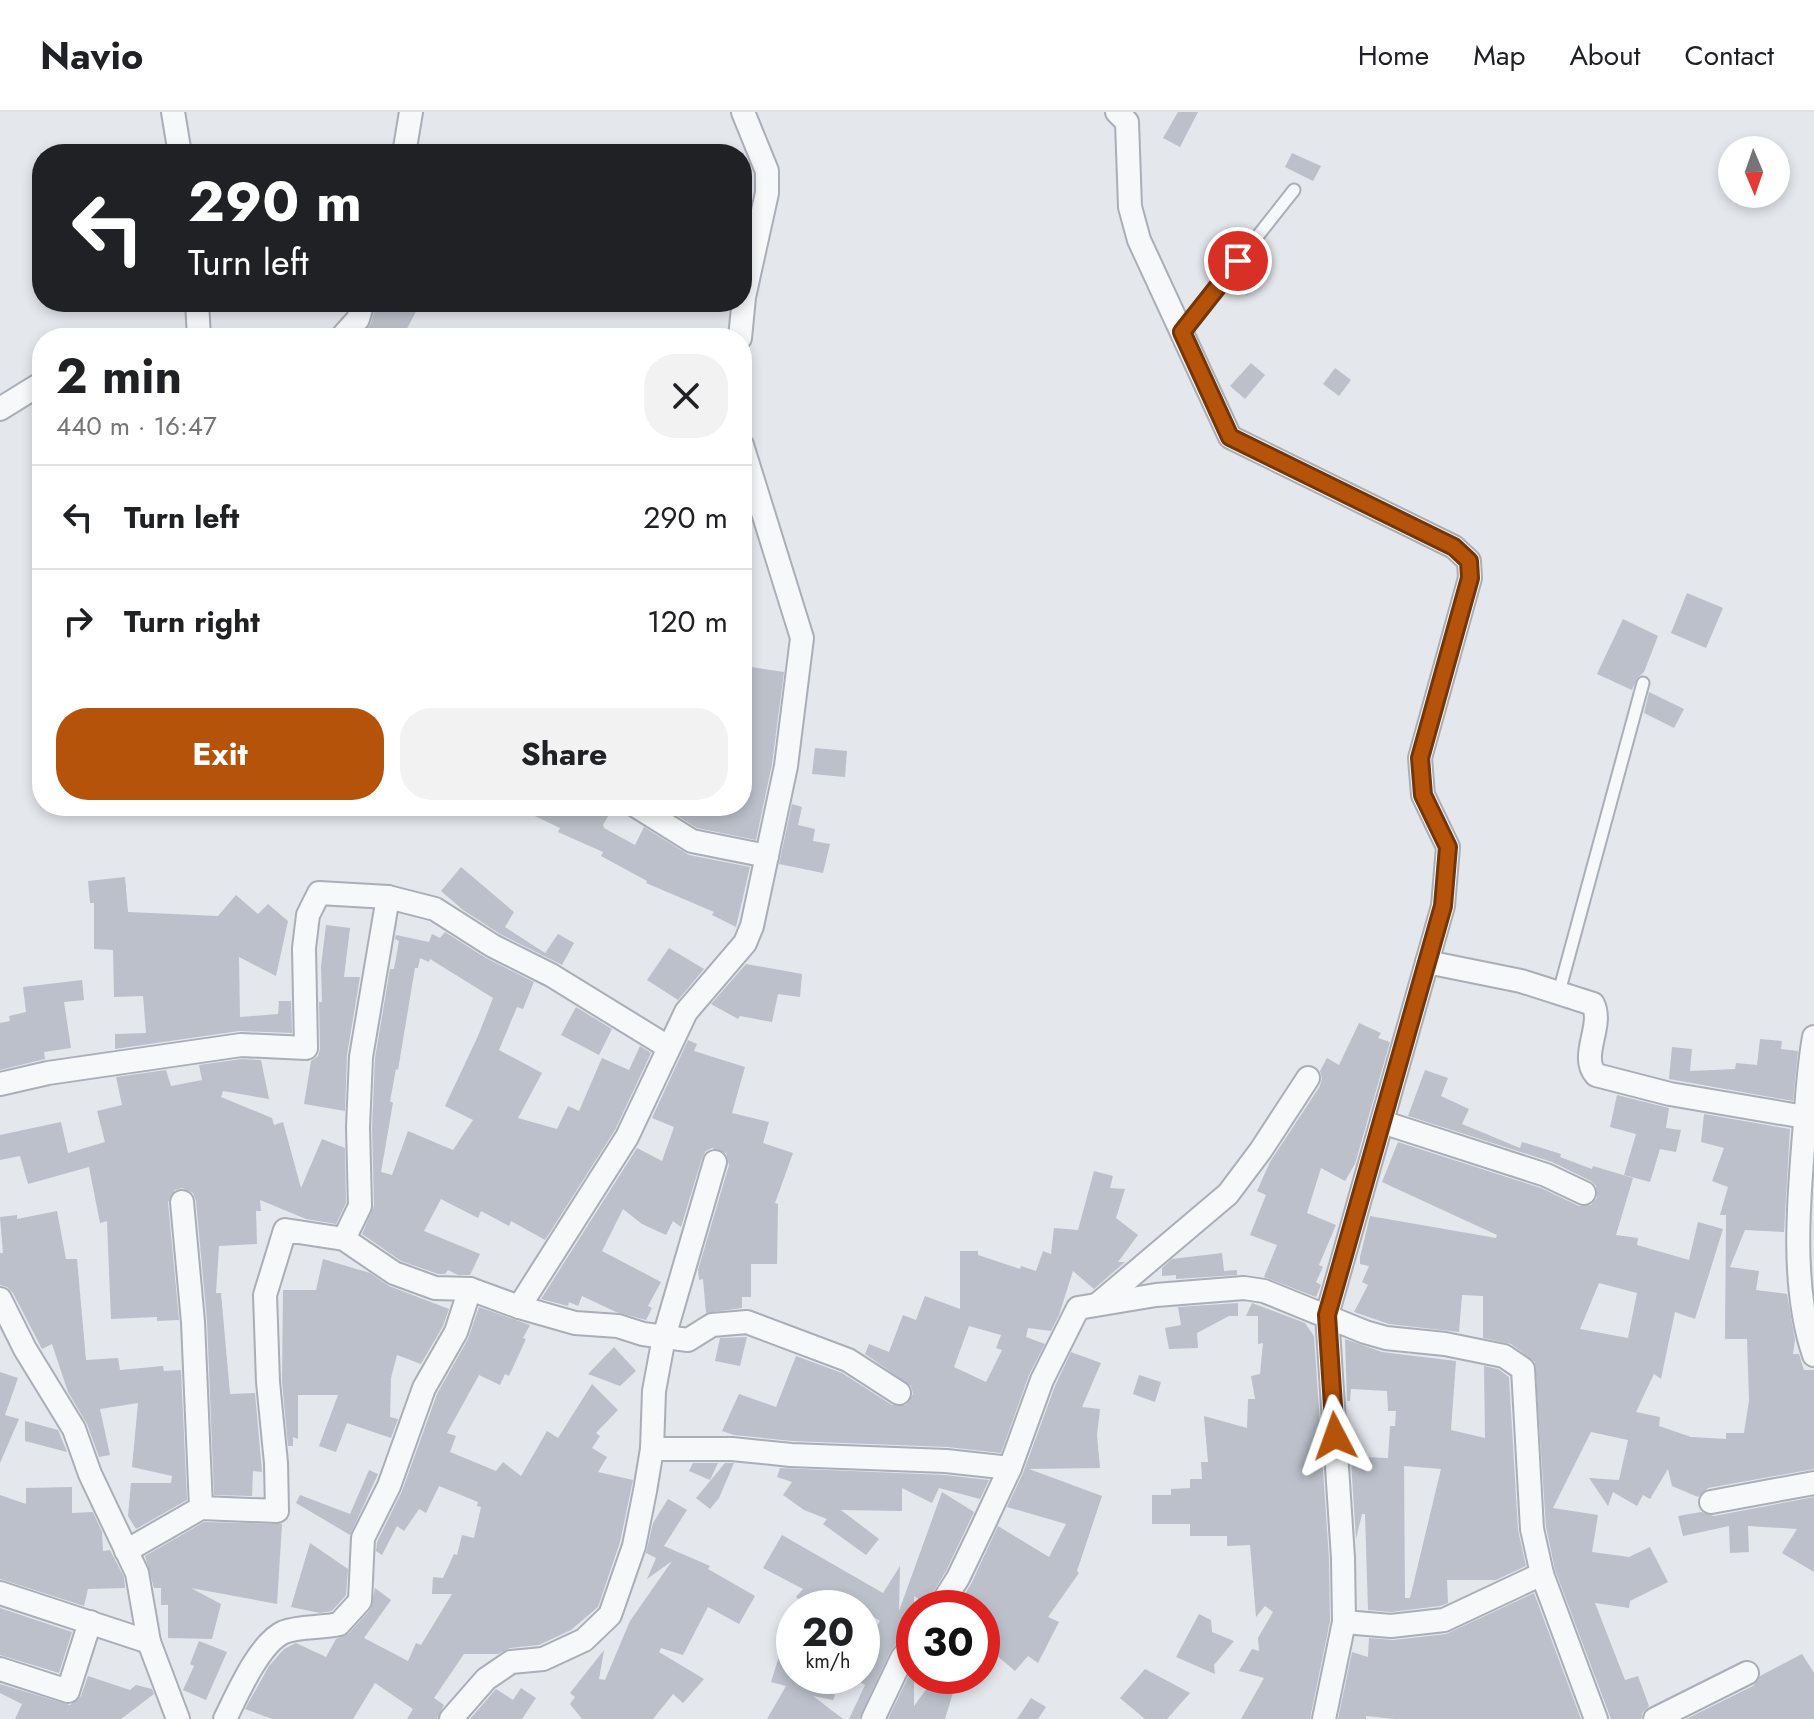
<!DOCTYPE html>
<meta charset="utf-8">
<style>
body{margin:0;font-family:Jost,sans-serif;background:#f2f2f2;color:#202124;height:100vh;display:flex;flex-direction:column;font-size:30px;white-space:nowrap}
*{box-sizing:border-box;margin:0}
p{font-size:26px;color:#757577}
.icon{flex:none;width:44px;height:44px;fill:none;stroke:currentColor;stroke-width:2;stroke-linecap:round;stroke-linejoin:round}
.map{position:relative;flex:1;overflow:hidden}
.panel{position:absolute;left:32px;top:216px;width:720px;height:488px;display:flex;flex-direction:column;background:#fff;border-radius:32px;box-shadow:0 4px 12px #0003}
.panel>*{flex:none}
.guide{position:absolute;left:32px;top:32px;width:720px;height:168px;border-radius:32px;box-shadow:0 4px 12px #0003;background:#202124;color:#fff;overflow:hidden}
.needle{width:52px;rotate:178deg}
.controls{position:absolute;left:1718px;top:24px;display:grid;gap:16px}
.controls a{display:grid;place-items:center;width:72px;height:72px;border-radius:50%;background:#fff;box-shadow:0 4px 12px #0003;font-size:40px}
.speed{position:absolute;left:776px;top:1478px;display:flex;gap:16px;font-size:40px;font-weight:700;text-align:center}
.speed>*{display:grid;place-content:center;width:104px;height:104px;border-radius:50%;background:#fff;box-shadow:0 4px 12px #0003;line-height:1}
.speed small{font-size:20px;font-weight:400}
.speed .limit{border:12px solid #d22;background:#fff;color:#111}
.pin{position:absolute;display:grid;place-items:center;width:68px;height:68px;color:#fff;margin:-34px;border:4px solid #fff;border-radius:50%;box-shadow:0 2px 8px #0007}
.me{position:absolute;width:88px;margin:-44px;rotate:356deg;stroke-linejoin:round;filter:drop-shadow(0 0 6px #0008)}
.turn{display:flex;align-items:center;gap:28px;height:168px;padding:0 24px;font-size:36px}
.turn .icon{width:104px;height:104px;stroke-width:2.5}
.turn b{display:block;font-size:56px;line-height:68px}
.round{display:grid;place-items:center;flex:none;width:84px;height:84px;border-radius:32px;background:#f2f2f2}
.overview{display:flex;align-items:center;justify-content:space-between;height:136px;padding:0 24px}
h1{font-size:48px;font-weight:700;line-height:60px}
.button{display:flex;gap:16px;margin-top:auto;padding:16px 24px}
.button a{flex:1;height:92px;border-radius:32px;background:#b45309;color:#fff;font-size:32px;font-weight:700;line-height:92px;text-align:center}
.button a+a{background:#f2f2f2;color:#202124}
ul{padding:0;list-style:none}
li{display:flex;align-items:center;gap:24px;height:104px;padding:0 24px;border-top:2px solid #e0e0e0}
li div{flex:1}
li b{display:block;font-size:30px}
li em{font-style:normal}
header{display:flex;align-items:center;gap:48px;box-sizing:border-box;height:112px;padding:0 40px;background:#fff;border-bottom:2px solid #e0e0e0}
header strong{font-size:38px}
nav{display:flex;gap:44px;margin-inline-start:auto;font-size:28px}
.map>svg:first-child{display:block}
</style>
<header>
<strong>Navio</strong>
<nav><a>Home</a><a>Map</a><a>About</a><a>Contact</a></nav>
</header>
<div class="map">
<svg width="1814" height="1607" viewBox="0 0 1814 1607">
<rect width="100%" height="100%" fill="#e4e7ec"/>
<g fill="#bbc0ca" fill-rule="evenodd">
<path d="M1178,0H1198L1180,35L1163,26Z"/>
<path d="M1292,41L1321,54L1313,69L1285,55Z"/>
<path d="M377,190H421L402,226H381L366,219L371,211Z"/>
<path d="M1251,251L1265,263L1245,287L1230,274Z"/>
<path d="M1335,256L1351,268L1339,284L1323,272Z"/>
<path d="M1687,481L1723,496L1706,536L1671,521Z"/>
<path d="M1623,507L1658,524L1644,560L1637,566L1632,578L1597,562Z"/>
<path d="M751,555L784,560L772,652L756,728L697,716L662,694H742V603Z"/>
<path d="M1649,580L1684,597L1674,616L1644,601Z"/>
<path d="M815,636L847,639L845,665L812,662Z"/>
<path d="M792,692L802,695L798,713L815,717L813,729L830,732L823,761L779,752Z"/>
<path d="M514,694H614L603,713L604,716L635,733L644,715L689,743L750,755L736,815L712,803L714,800L646,771L647,769L601,744L603,740L558,720L560,716Z"/>
<path d="M461,755L514,800L505,815L545,841L558,822L574,831L562,853L500,822L463,798L441,779Z"/>
<path d="M125,765L128,800L218,804L236,783L258,802L268,792L288,809L276,864L239,845L240,905L278,902L279,889H291L292,921L239,919L115,937V922L146,921L143,884L114,885L113,838L94,837V791H90L88,769Z"/>
<path d="M326,813L350,816L344,865H360L347,943L345,999L304,992L311,949L318,944L320,937L319,890H322L321,854Z"/>
<path d="M445,820L486,846L534,870L523,897L517,895L499,938L542,961L518,1006L557,1017L568,994L579,999L602,946L629,958L640,934L651,941L615,1018L545,1128L511,1109L509,1114L481,1099L478,1106L441,1087L424,1119L480,1142L470,1163H458L448,1158L445,1162H438L401,1149L362,1122L374,1094L372,1015L375,946L390,857H394L399,829L395,827L396,823L429,830L432,822L440,826ZM420,846L429,850L430,847L493,886L478,924L445,994L473,1008L453,1038L408,1019L392,1063L381,1060L393,991L390,989L396,957L398,958L415,856H418Z"/>
<path d="M669,836L704,857L678,888L647,868Z"/>
<path d="M746,852L802,862L800,885L778,882L772,910L740,904L738,907L711,892Z"/>
<path d="M82,868L84,888L64,890L71,936L44,940L45,947L0,958V911L10,909L9,904L26,900L23,875Z"/>
<path d="M576,895L612,917L599,943L561,923Z"/>
<path d="M1359,911L1381,921L1378,926L1390,930L1355,1052L1345,1069L1321,1056L1307,1101L1336,1113L1319,1153L1323,1155L1316,1170L1321,1173L1316,1185L1264,1165L1277,1133L1250,1123L1266,1083L1257,1079L1270,1050L1320,974L1322,966L1320,959L1327,946L1339,953Z"/>
<path d="M1760,927L1782,929L1781,937L1798,939L1793,989L1669,967L1672,935L1692,937L1690,959L1735,957L1736,951L1757,953Z"/>
<path d="M688,928L697,932L694,939L745,955L732,1001L769,1010L763,1031L793,1041L775,1091L778,1092L777,1152H751V1185H742V1196L706,1201L703,1167L699,1168L698,1158L729,1053L726,1041L712,1036L706,1039L702,1046L681,1115L673,1109L666,1123L642,1112L623,1097L602,1139L661,1170L648,1194L652,1196L646,1208L616,1200L582,1184L578,1194L569,1190L568,1194L541,1187L637,1036L662,1049L674,1015L652,1006Z"/>
<path d="M242,947L261,948L269,987L223,979L221,985L272,1006L274,1013L283,1010L301,1076L322,1027L345,1036L346,1091L336,1112L306,1107L260,1088L261,1099H256L257,1132L219,1134L216,1181H221L230,1282L255,1281L262,1360L253,1359L252,1384L214,1383L207,1209L196,1089L193,1081L182,1076L175,1078L168,1090L179,1208L157,1209V1205L111,1207L107,1109L100,1111L89,1055L28,1072L20,1044L0,1048V1023L61,1010L68,1041L105,1030L97,999L122,993L116,965L166,958L171,974L202,968L199,953Z"/>
<path d="M1425,958L1448,966L1441,984L1469,997L1462,1012L1520,1036L1522,1030L1561,1042L1560,1045L1592,1057L1593,1054L1633,1066L1616,1123L1638,1126L1637,1133L1689,1148L1698,1110L1723,1117L1695,1207L1675,1200L1661,1267L1654,1262L1636,1300L1660,1305L1659,1314L1691,1325L1726,1327V1321H1744L1749,1288L1747,1227H1725L1726,1103H1720L1728,1075L1712,1069L1724,1036L1701,1030L1704,1002L1790,1017L1784,1120L1745,1118L1730,1155L1759,1159L1756,1178L1787,1182L1795,1228L1793,1242H1799L1804,1258H1814V1357L1708,1376L1698,1385L1672,1374L1668,1357L1650,1387L1643,1383L1637,1394L1613,1380L1608,1394L1589,1366L1619,1368L1628,1328L1591,1320L1553,1396L1598,1403L1592,1440L1629,1445L1650,1435L1668,1470L1630,1489L1629,1496L1595,1491L1625,1568L1638,1564L1649,1594L1643,1600L1641,1607H1611L1555,1458L1546,1415L1535,1250L1511,1232L1483,1226V1184L1462,1183L1459,1220L1389,1212L1354,1200L1368,1173L1362,1170L1369,1154L1360,1152V1145L1370,1104L1496,1126L1497,1123L1382,1070L1398,1030L1541,1076L1579,1094L1591,1093L1597,1086L1596,1074L1591,1069L1552,1050L1408,1004ZM1599,1171L1637,1181L1628,1226L1580,1217Z"/>
<path d="M1617,983L1669,996L1666,1016L1681,1018L1676,1040L1660,1037L1650,1070L1624,1063L1636,1022L1610,1015Z"/>
<path d="M1094,1059L1113,1064L1110,1076L1125,1077L1116,1106L1138,1123L1118,1150H1125L1094,1177L1073,1159L1059,1203L1051,1219L1028,1216L1026,1225L1045,1232L1029,1263L1001,1341L947,1335L792,1329L734,1323L722,1319L739,1282L776,1295L796,1244L842,1261L892,1293H906L913,1282L911,1274L865,1242L869,1232L889,1240L903,1203L916,1208L925,1184L960,1197V1139H978V1143L1020,1157L1021,1154L1036,1159L1043,1139L1051,1142L1054,1116L1078,1118ZM969,1214L1001,1223L996,1236L1002,1238L986,1270L954,1255Z"/>
<path d="M57,1099L66,1147H77L86,1248L118,1246L120,1258L163,1254L164,1259L181,1258L187,1388L136,1417L128,1404L131,1371H171L172,1364L132,1355L138,1291L100,1297L110,1343L99,1345L87,1312L68,1280L52,1232L42,1237L13,1181L7,1175L0,1173V1141H3L0,1105L17,1103V1107Z"/>
<path d="M1222,1141L1224,1159L1237,1158V1163L1176,1167V1163L1162,1164V1156L1172,1147Z"/>
<path d="M323,1147L370,1161L389,1174L449,1197L443,1214L421,1252L397,1243L391,1266L390,1305L398,1307L391,1326L347,1311L336,1340L319,1334L338,1283H298V1327L293,1325V1334H288L282,1269L283,1178H316Z"/>
<path d="M1238,1191V1204H1229L1197,1221L1198,1236L1169,1237L1165,1216L1181,1213L1178,1195Z"/>
<path d="M1252,1191L1305,1211L1314,1224L1329,1447L1330,1509L1310,1607H1241L1264,1566L1239,1559L1252,1537L1259,1539L1258,1526L1273,1500L1265,1494L1256,1505L1250,1433L1227,1434V1424H1190V1412H1152V1383H1171V1377L1190,1376V1367H1202L1201,1350H1208L1204,1304L1247,1316L1248,1287H1255L1251,1264L1260,1262L1263,1231L1258,1232V1204H1246Z"/>
<path d="M479,1195L530,1213L523,1226L526,1227L509,1264L505,1262L500,1273L479,1263L447,1321L456,1324L450,1340L496,1359L503,1350L521,1364L547,1319L558,1326L592,1272L618,1298L596,1321L600,1324L592,1336L607,1345L598,1360L633,1368L620,1430L598,1495L571,1518L539,1533L510,1536L498,1542H464L434,1586L444,1593L437,1607H407L413,1597L375,1571L353,1607H272L245,1597L269,1554L284,1537L296,1531L326,1545L336,1527L349,1521L370,1498L375,1476L391,1488L364,1526L408,1549L416,1531L421,1533L452,1482H432L433,1465L443,1466L454,1442L457,1443L462,1423L474,1426L481,1395L477,1394L478,1390L439,1374L426,1401L419,1397L404,1419L397,1414L382,1443L376,1439L377,1430L402,1379L437,1282L468,1227Z"/>
<path d="M747,1225L740,1254L715,1249L720,1226Z"/>
<path d="M1345,1227L1382,1240L1456,1249L1451,1318L1485,1326L1484,1254L1498,1257L1509,1265L1518,1418L1526,1454L1496,1468H1447L1448,1491L1440,1494L1391,1500L1368,1498L1365,1402H1362L1356,1427L1351,1349H1361V1345L1388,1346L1390,1314H1395L1396,1299H1388L1387,1279L1351,1277L1350,1289H1347ZM1404,1354L1441,1357L1410,1486H1405Z"/>
<path d="M614,1235L636,1259L620,1274L588,1262Z"/>
<path d="M1071,1240L1101,1251L1082,1295L1100,1297L1097,1323L1100,1356L1029,1357L1102,1384L1077,1459L1079,1461L1048,1505L1059,1510L1038,1551L1028,1544L1015,1559L994,1541L982,1559V1496H956L971,1472L998,1414L1049,1445L1066,1412L1007,1395L1023,1361L1055,1274Z"/>
<path d="M0,1260L18,1266L5,1303L19,1307L0,1351Z"/>
<path d="M1139,1263L1161,1270L1155,1290L1133,1282Z"/>
<path d="M25,1309L58,1318L67,1340L25,1329Z"/>
<path d="M693,1351H718L710,1368L689,1359Z"/>
<path d="M725,1351H734L719,1386L710,1397L696,1386Z"/>
<path d="M780,1356L945,1363L989,1368L980,1387L939,1376L932,1391L902,1376V1399L841,1398L879,1427L866,1443L823,1412L827,1407L804,1398L783,1383L792,1370L777,1365Z"/>
<path d="M369,1358L378,1362L350,1423L296,1391L300,1383L350,1402Z"/>
<path d="M72,1375V1401L93,1400L102,1420L103,1439L110,1438L124,1465L125,1476L88,1477L84,1494L0,1467V1383L26,1392V1376Z"/>
<path d="M942,1380L974,1400L946,1459L926,1492L914,1484V1516L903,1521L890,1540L859,1607H849L865,1573L854,1567L856,1564H862V1544L879,1526L872,1521L880,1509L840,1484L830,1496H810L796,1485L803,1477L763,1456L782,1423L883,1481L900,1454L899,1499Z"/>
<path d="M1814,1385V1460L1782,1441L1797,1417L1748,1414L1749,1440L1730,1441L1729,1414L1683,1424L1678,1404L1701,1400L1714,1404Z"/>
<path d="M668,1387L687,1398L664,1434L710,1454L708,1457L755,1484L739,1512L708,1495L683,1543L661,1536L659,1540L704,1567L683,1591L673,1582L653,1607H582L570,1592L575,1585L570,1581L604,1538L599,1567L605,1568L630,1509L672,1449L647,1467L656,1446L646,1441L653,1411Z"/>
<path d="M204,1410L282,1412L277,1492L191,1476L221,1492L212,1527L168,1526V1493H161V1476H154L145,1444Z"/>
<path d="M310,1431L348,1457L346,1483L332,1499L320,1501L291,1495Z"/>
<path d="M1534,1481L1581,1607H1394L1366,1604V1607H1338L1352,1540L1368,1545L1369,1526L1393,1528L1446,1522Z"/>
<path d="M0,1496L72,1520L59,1561L0,1543Z"/>
<path d="M1199,1502L1211,1508L1212,1520L1234,1529L1214,1553L1215,1562L1176,1545Z"/>
<path d="M790,1509L794,1510V1564H804L835,1583L833,1588L813,1584L843,1607H767L786,1574L771,1570Z"/>
<path d="M199,1529L227,1540L206,1588L183,1578L194,1554L190,1552Z"/>
<path d="M1802,1542L1814,1561V1607H1686L1753,1574L1760,1564Z"/>
<path d="M914,1553V1594L936,1564H958L945,1607H888Z"/>
<path d="M1145,1557L1190,1581L1167,1607H1145L1120,1586Z"/>
<path d="M88,1564L130,1578L136,1573L152,1577L154,1582L121,1607H15L22,1592L0,1581V1572L70,1593L81,1584Z"/>
<path d="M521,1576L536,1586L522,1607H470L496,1577L513,1588Z"/>
<path d="M1031,1586L1046,1595L1038,1607H1017Z"/>
</g>
<g fill="none" stroke-linecap="round" stroke-linejoin="round">
<g stroke="#a9aeb7" stroke-width="15">
<g id="lane">
<path d="M1182,220L1294,78"/>
<path d="M1559,880L1643,571"/>
</g>
</g>
<g stroke="#a9aeb7" stroke-width="26">
<g id="street">
<path d="M173,0L180,42"/>
<path d="M1117,0L1127,10L1130,95L1139,128L1230,325L1454,435L1469,449L1470,466L1420,646L1423,683L1448,735L1443,794L1327,1203L1343,1446L1344,1510L1324,1607"/>
<path d="M404,42L411,0"/>
<path d="M197,190L199,226"/>
<path d="M341,226L358,207L363,190"/>
<path d="M740,226L744,185L767,81V59L743,0"/>
<path d="M0,297L42,271"/>
<path d="M636,694L692,729L767,744"/>
<path d="M1427,850L1521,869L1593,892C1604,914 1579,944 1596,963L1670,982L1805,1005"/>
<path d="M1814,925C1809,953 1807,982 1805,1011C1799,1083 1790,1173 1814,1243"/>
<path d="M0,972L48,961L241,933L306,936L304,836L308,803L319,781L388,785L435,797L493,834L551,863L668,935"/>
<path d="M1382,1010L1546,1063L1584,1081"/>
<path d="M182,1090L193,1210L201,1396"/>
<path d="M344,1127L360,1094L358,1015L361,945L388,785"/>
<path d="M0,1187L25,1237L74,1317L90,1362L137,1461L149,1530L178,1607"/>
<path d="M1098,1192L1228,1082L1261,1038L1308,966"/>
<path d="M519,1195L627,1025L686,900L745,831L752,814L786,654L802,526L742,333"/>
<path d="M652,1337H732L791,1343L946,1349L1010,1356"/>
<path d="M1711,1390L1814,1371"/>
<path d="M126,1439L201,1396L277,1399L276,1351L268,1270L265,1183L285,1118L344,1127L394,1161L435,1176L470,1177L519,1195L575,1211L618,1214L643,1222L688,1228L712,1213L747,1210L848,1248L899,1281"/>
<path d="M0,1481L149,1530"/>
<path d="M939,1496L958,1466L982,1416L1010,1356L1042,1268L1078,1196L1156,1183L1244,1176L1264,1179L1365,1220L1386,1226L1445,1232L1504,1244L1523,1257L1532,1417L1542,1462L1596,1607"/>
<path d="M1344,1510L1391,1514L1444,1508L1542,1462"/>
<path d="M0,1557L68,1579L90,1510"/>
<path d="M225,1607C237,1583 259,1531 284,1520C299,1514 322,1516 339,1512L360,1489L363,1426L389,1374L424,1276L456,1220L470,1177"/>
<path d="M451,1607L486,1567L511,1550L543,1547L584,1528L610,1503L634,1434L645,1379L652,1337L654,1279L664,1225L715,1050"/>
<path d="M873,1607L902,1546L914,1530"/>
<path d="M1655,1607L1747,1561"/>
</g>
</g>
<use href="#lane" stroke="#f7f8fa" stroke-width="11"/>
<use href="#street" stroke="#f7f8fa" stroke-width="22"/>
</g>
<g fill="none" stroke-linecap="round" stroke-linejoin="round">
<g stroke="#753606" stroke-width="20">
<path id="route" d="M1238,149L1182,220L1230,325L1454,435L1469,449L1470,466L1420,646L1423,683L1448,735L1443,794L1327,1203L1335,1324"/>
</g>
<use href="#route" stroke="#b45309" stroke-width="14"/>
</g>
</svg>
<div class="controls">
<a><svg class="needle" viewBox="-14 -14 28 28"><path d="M0-13l5 13h-10z" fill="#e53935"/><path d="M0 13l5-13h-10z" fill="#757577"/></svg></a>
</div>
<div class="speed"><div>20<small>km/h</small></div><div class="limit">30</div></div>
<div class="pin" style="left:1238px;top:149px;background:#d93025"><svg class="icon" aria-label="arrive" viewBox="0 0 24 24"><path d="M6 21V4h12l-3 4 3 4H6"/></svg></div>
<svg class="me" style="left:1335px;top:1324px" viewBox="-20 -20 40 40"><path d="M0-17L14 15 0 8-14 15z" fill="#b45309" stroke="#fff" stroke-width="4"/></svg>
<div class="guide">
<div class="turn"><svg class="icon" aria-label="left" viewBox="0 0 24 24"><path d="M17 20v-9H6M10 6l-5 5 5 5"/></svg><div><b>290 m</b>Turn left</div></div>
</div>
<section class="panel">
<div class="overview"><div><h1>2 min</h1><p>440 m · 16:47</p></div><a class="round"><svg class="icon" aria-label="close" viewBox="0 0 24 24"><path d="M6 6l12 12M18 6L6 18"/></svg></a></div>
<ul>
<li><svg class="icon" aria-label="left" viewBox="0 0 24 24"><path d="M17 20v-9H6M10 6l-5 5 5 5"/></svg><div><b>Turn left</b></div><em>290 m</em></li>
<li><svg class="icon" aria-label="right" viewBox="0 0 24 24"><path d="M7 20v-9h11M14 6l5 5-5 5"/></svg><div><b>Turn right</b></div><em>120 m</em></li>
</ul>
<div class="button"><a>Exit</a><a>Share</a></div>
</section>
</div>
